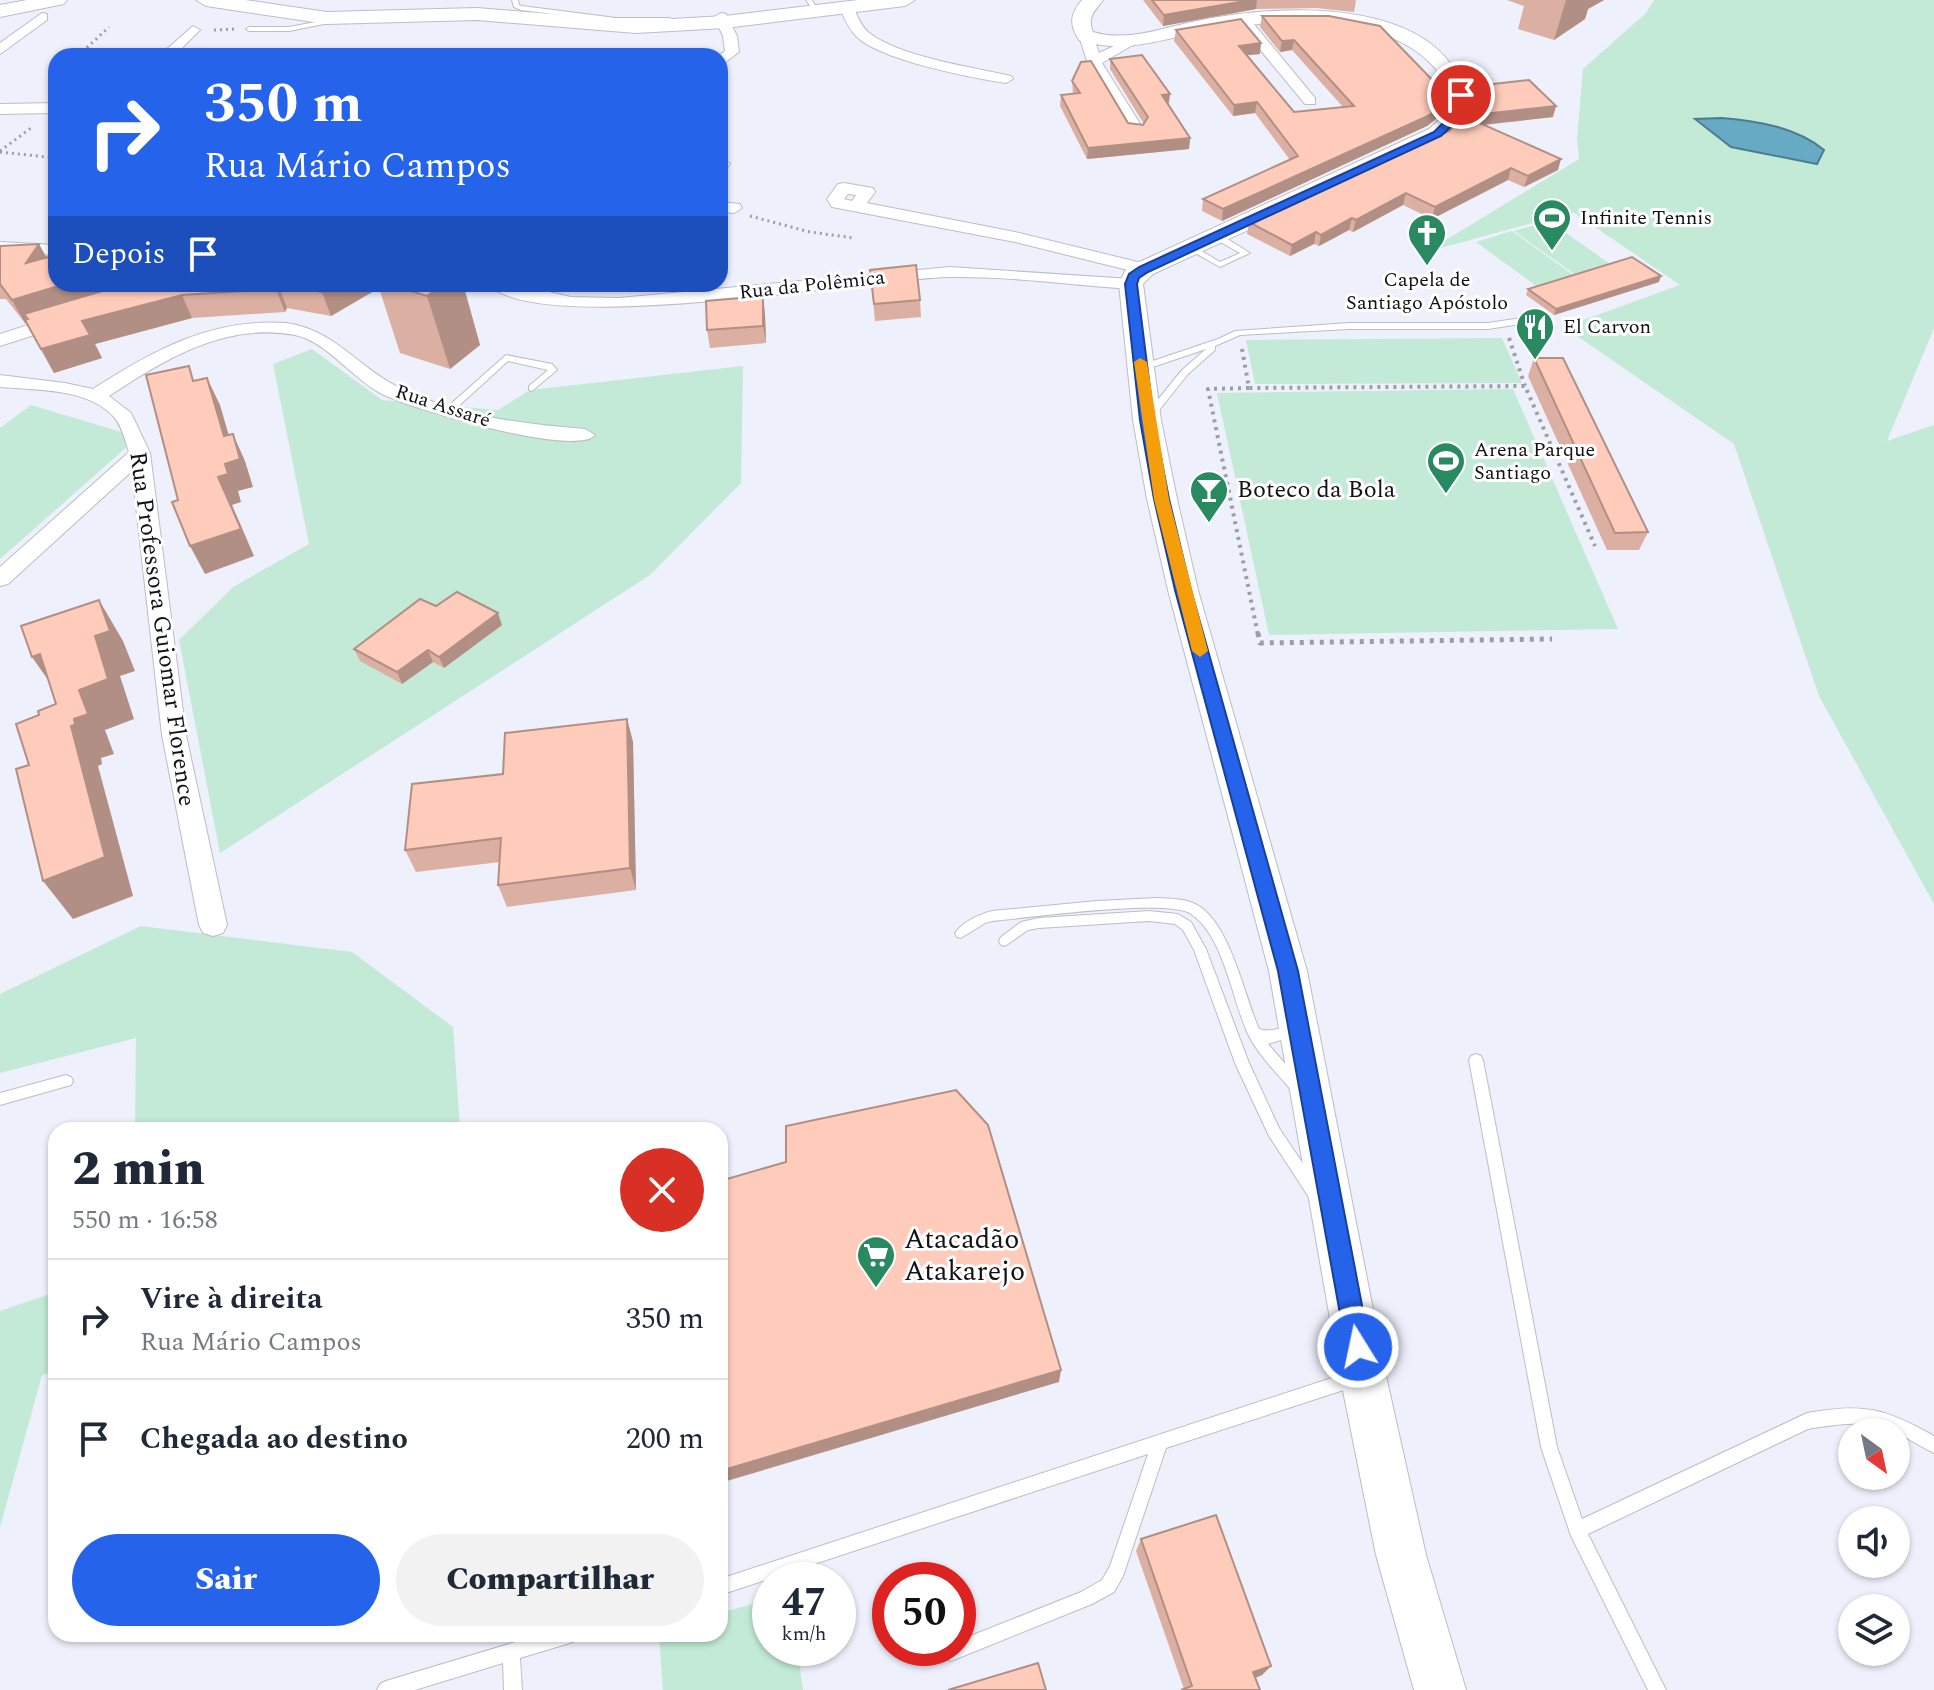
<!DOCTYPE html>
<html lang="pt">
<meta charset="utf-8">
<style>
body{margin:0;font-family:Spectral,serif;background:#f2f2f3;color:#1f2937;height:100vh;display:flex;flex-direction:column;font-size:30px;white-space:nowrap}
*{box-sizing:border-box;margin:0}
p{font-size:26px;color:#747a83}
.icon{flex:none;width:44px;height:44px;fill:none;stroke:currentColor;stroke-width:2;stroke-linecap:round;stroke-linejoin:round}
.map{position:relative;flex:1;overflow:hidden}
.side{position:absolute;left:48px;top:1122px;width:680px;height:520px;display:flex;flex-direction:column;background:#fff;border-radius:24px;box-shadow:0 2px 6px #0004}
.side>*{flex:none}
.banner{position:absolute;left:48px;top:48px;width:680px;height:244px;border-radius:24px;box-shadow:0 2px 6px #0004;background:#2563eb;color:#fff;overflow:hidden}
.needle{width:52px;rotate:147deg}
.controls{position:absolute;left:1838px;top:1418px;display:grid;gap:16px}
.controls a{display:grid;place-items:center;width:72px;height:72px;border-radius:50%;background:#fff;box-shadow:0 2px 6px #0004;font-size:40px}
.speed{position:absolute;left:752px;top:1562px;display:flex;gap:16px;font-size:40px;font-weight:700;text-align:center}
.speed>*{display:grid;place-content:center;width:104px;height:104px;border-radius:50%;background:#fff;box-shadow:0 2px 6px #0004;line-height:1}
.speed small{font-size:20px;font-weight:400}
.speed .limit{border:12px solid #d22;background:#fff;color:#111}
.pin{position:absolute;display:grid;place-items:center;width:68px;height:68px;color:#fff;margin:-34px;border:4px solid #fff;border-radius:50%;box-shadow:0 2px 8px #0007}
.me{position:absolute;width:88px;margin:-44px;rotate:350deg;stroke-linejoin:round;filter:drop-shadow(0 0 6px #0008)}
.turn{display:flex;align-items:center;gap:28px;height:168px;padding:0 24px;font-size:36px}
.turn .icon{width:104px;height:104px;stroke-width:2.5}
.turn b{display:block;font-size:56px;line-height:68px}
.then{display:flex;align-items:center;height:76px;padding:0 24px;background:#0003;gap:16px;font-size:30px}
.round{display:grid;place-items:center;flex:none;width:84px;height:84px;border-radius:42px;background:#f2f2f3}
.summary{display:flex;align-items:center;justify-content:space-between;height:136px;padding:0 24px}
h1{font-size:48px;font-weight:800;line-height:60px}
.button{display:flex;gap:16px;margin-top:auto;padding:16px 24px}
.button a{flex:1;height:92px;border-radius:48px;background:#2563eb;color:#fff;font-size:32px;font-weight:800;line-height:92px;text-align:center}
.button a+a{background:#f2f2f3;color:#1f2937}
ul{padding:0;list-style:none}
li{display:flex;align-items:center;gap:24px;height:120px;padding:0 24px;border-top:2px solid #e0e1e3}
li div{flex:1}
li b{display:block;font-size:30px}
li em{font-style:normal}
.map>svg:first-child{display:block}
</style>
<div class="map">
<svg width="1934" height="1690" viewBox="0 0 1934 1690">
<rect width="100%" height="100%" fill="#eef0fb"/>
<g fill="#c2ead6">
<path d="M1654,0H1934V328L1887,441L1934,425V904L1819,696L1734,444L1564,327L1680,285L1573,212L1426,252L1579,159L1577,139L1583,69L1646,13Z"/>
<path d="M1549,221L1613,266L1577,276L1514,231Z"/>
<path d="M1512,231L1576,277L1539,288L1476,242Z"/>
<path d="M1502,338L1522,383L1255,384L1246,340Z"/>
<path d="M312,349L382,400L498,410L530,390L743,366L741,483L650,575L220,853L179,640L233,587L309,544L273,364Z"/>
<path d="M1513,389L1618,629L1269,635L1217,393Z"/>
<path d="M31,405L138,437L0,559V428Z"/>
<path d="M141,926L352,952L453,1027L460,1130H135L136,1038L0,1073V994Z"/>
<path d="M56,1292V1371L42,1375L0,1527V1311Z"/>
<path d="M770,1599V1648H797L803,1690H663L659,1634H720V1613Z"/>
</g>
<path fill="#67aac3" stroke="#4e7c8f" stroke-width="2" d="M1722,118C1757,121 1796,127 1824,150L1817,164L1731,147L1695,119Z"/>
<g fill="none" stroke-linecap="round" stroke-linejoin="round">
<g stroke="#bbbdc8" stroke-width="2">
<g id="lane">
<path d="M512,0H518L519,5L522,6L616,18H670L673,20L670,22H616L521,10L514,7Z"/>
<path d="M806,0H812L819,13H815Z"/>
<path d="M337,18L340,20L339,21L289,31H249L246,29L249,27H289Z"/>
<path d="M167,53L170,56H145L148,54Z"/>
<path d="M723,161L730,163L723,175H720V167Z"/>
<path d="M1215,235H1221L1250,253L1220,267L1188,249L1195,247L1220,262L1240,253L1215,239Z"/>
<path d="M1535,316L1539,319L1538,321L1488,329H1349L1240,335L1215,346V350L1188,374L1152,419L1149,420L1144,417L1182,370L1206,349L1144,370H1138V366L1218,339L1235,331L1349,323H1488Z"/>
<path d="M506,355L552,364L557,370L532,391L529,390V386L548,370L508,361L451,413H445V409Z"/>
<path d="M1157,898C1170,899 1187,898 1199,906C1231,927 1244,995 1259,1029C1274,1034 1286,1023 1300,1026L1302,1030L1300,1034L1268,1044L1302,1083L1304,1087L1302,1091L1297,1093L1292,1091C1277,1073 1258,1055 1248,1034C1232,1000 1224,936 1191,914C1168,898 1027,918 992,921L985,923L961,938L957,937L955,933C964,921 978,915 992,911L1097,901Z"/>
<path d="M1149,911L1178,914L1191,922L1206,949L1249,1063L1279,1128L1320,1189L1322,1194L1320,1199L1315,1201L1310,1199L1269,1136L1235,1063L1194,950L1183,930L1175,924L1149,921L1039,928L1028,930L1005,946L1001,945L999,941L1001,937L1021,922L1039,918Z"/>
<path d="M1476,1054L1481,1056L1483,1060L1557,1447L1582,1519L1807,1413C1863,1403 1885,1408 1934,1436V1453C1921,1447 1908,1438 1895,1432C1867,1419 1837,1424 1808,1429L1588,1534L1666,1690H1648L1571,1536L1541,1447L1469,1060L1471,1056Z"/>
<path d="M66,1075L71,1077L73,1081L71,1085L0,1105V1093Z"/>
<path d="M1356,1370L1362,1372L1364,1378L1362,1384L1356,1386L1166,1448L1123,1576L1114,1592L1092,1604L951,1661L945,1658L942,1652L944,1648H958V1641L1081,1592L1102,1580L1110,1566L1148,1454L720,1595V1579Z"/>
<path d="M542,1634H579L576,1640L570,1643L520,1658L522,1690H504L503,1663L415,1690H377L380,1684L386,1681Z"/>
</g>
</g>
<g stroke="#bbbdc8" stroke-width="2">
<g id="street">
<path d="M847,4L852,5C857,14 860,25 868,32C899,57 972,67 1011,76L1013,79L1006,83C972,78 879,60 856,36C848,28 844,17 840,8Z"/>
<path d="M42,13L47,14V20L0,54V43Z"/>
<path d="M721,13L726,14L737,36L739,52L720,66L718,56L725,51L723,36L714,17Z"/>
<path d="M1243,16L1248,17L1315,98V104H1305L1238,23V17Z"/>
<path d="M193,26L200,30L174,56H159Z"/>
<path d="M1086,32L1093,36L1099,53L1131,38L1138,42L1102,63L1144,130L1142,133H1130L1087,61L1079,36Z"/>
<path d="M56,103V113L0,114V104Z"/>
<path d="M844,183L873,188L875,192L867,203L1015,232L1150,265L1153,269L1144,274L1015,242L832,207L827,199L838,184ZM848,194L856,195L852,201L844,199Z"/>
<path d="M720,202L740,204L742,208L734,213L720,212Z"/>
<path d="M0,242L56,245V255L0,252Z"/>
<path d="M950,267L1131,279L1140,284L1131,289C1071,285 1009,276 949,277C866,279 539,338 488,284H514L571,297L619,298Z"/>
<path d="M65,313L72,315L74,319L72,323L0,346V334Z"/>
<path d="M286,323C333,329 358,367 398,387C455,416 522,424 585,429L595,435C575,458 408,408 380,393C351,377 327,342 295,335C225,322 165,359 109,396L131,413L150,453L186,735L227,925L223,933L213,936L203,933L199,925L162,735L132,471L8,584L0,586V567L129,452C125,440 122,426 114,417C88,388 36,390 0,387V375L65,383L93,389C154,350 211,318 286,323Z"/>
</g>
</g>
<g stroke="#bbbdc8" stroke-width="2">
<g id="secondary">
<path d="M27,0H67L64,4L0,17V5Z"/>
<path d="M196,0H245L327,12L477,8L636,21L725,16L858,0H915L905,6L725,28L636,33L477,20L327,24L206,6Z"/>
<path d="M1082,0H1103C1094,12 1087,17 1093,32C1130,43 1166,26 1202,20C1267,7 1366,2 1424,39C1446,53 1458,73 1471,95L1460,123L1445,139L1153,274L1143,284L1161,420L1177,499L1198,590L1307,971L1386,1376L1426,1555L1466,1690H1414L1376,1555L1340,1376L1269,971L1168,590L1147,499L1133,420L1119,284L1125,271L1135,264L1429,129L1439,120L1451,95C1446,87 1441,76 1435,68C1385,10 1274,19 1206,31C1159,39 1128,55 1079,40C1069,25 1070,14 1082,0Z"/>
</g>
</g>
<g stroke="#9c9ea6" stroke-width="3" stroke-dasharray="2 4" stroke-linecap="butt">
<path d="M214,30L236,29"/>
<path d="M78,56L109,27"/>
<path d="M0,151L31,128"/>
<path d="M0,152L56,158"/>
<path d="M750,216L810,232L854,238"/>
</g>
<g stroke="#9c9ea6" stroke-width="4" stroke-dasharray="3 5" stroke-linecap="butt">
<path d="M1509,338L1525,386"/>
<path d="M1242,349L1249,388L1525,386L1595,546"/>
<path d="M1249,388L1208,389L1258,635"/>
</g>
<path stroke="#9c9ea6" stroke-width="5" stroke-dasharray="4 6" stroke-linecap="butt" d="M1258,633L1260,643L1552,639"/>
<use href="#lane" fill="#fff" fill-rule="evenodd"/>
<use href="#street" fill="#fff" fill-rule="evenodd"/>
<use href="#secondary" fill="#fff" fill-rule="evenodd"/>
</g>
<g fill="#dbafa2">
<path d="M1143,0H1355L1356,1L1354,12L1316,8L1256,9L1163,26Z"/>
<path d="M1507,0H1604L1588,9L1585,19L1554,40L1518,29L1524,6Z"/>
<path d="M1262,16L1445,100L1437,118L1427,126L1222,221L1202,211L1203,199L1290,160L1255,113L1233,116L1174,41L1176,30L1260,54L1247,55L1294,112L1343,107L1292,50L1280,52L1260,27Z"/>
<path d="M1110,59L1170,94L1169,105L1190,138L1189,149L1087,159L1060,106L1061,95L1073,94L1072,81L1128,123L1143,125L1144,124L1110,69Z"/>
<path d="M1466,113L1553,117L1484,125L1558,170L1524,187L1508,180L1432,219L1403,205L1353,232L1349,230L1319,246L1314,244L1290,256L1247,234L1249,222L1449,131Z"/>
<path d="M39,244L47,258L56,284H463L480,345L450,369L400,353L379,288L331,316L287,308L285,312L192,318L95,344L102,358L54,373L26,323H25L6,299H0V246Z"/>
<path d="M870,270L920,300L921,317L875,321Z"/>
<path d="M1659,282L1554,315L1526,295L1528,289Z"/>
<path d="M763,296L765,314L766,343L710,348L707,330Z"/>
<path d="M1534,358L1648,532L1639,550H1607L1528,376Z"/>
<path d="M436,606L502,625L444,668L433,662L402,684L360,661L354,649Z"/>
<path d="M627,719L633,742L636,890L507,907L498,885L500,862L416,872L405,850L503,774Z"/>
<path d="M1141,1539L1271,1666L1262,1675L1255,1678L1184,1689L1136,1551Z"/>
</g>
<g fill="#b28f84">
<path d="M1251,0H1257L1256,9L1163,26L1164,15Z"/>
<path d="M1566,0H1604L1588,9L1585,19L1554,40Z"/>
<path d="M1294,40L1292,50L1280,52L1282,41Z"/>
<path d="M1261,43L1260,54L1238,56L1239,46Z"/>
<path d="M1448,90L1445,100L1437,118L1427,126L1222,221L1223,209Z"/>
<path d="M1170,94L1168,105L1162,95Z"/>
<path d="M1257,102L1255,113L1233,116L1234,105Z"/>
<path d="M1556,106L1553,117L1462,127L1464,116Z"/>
<path d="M1190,138L1189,149L1087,159L1088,148Z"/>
<path d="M1561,159L1558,170L1524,187L1528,176Z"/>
<path d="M1511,168L1508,180L1432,219L1435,207Z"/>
<path d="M1406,193L1403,205L1353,232L1356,220Z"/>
<path d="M1352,218L1349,230L1319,246L1321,235Z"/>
<path d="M1316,232L1314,244L1290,256L1292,245Z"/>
<path d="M39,244L51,267L26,263Z"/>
<path d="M1661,276L1659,282L1554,315L1556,309Z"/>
<path d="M65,284H155L24,314L28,322L25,323L12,300Z"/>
<path d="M337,284H377L379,288L331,316L322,292Z"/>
<path d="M444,284H463L480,345L450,369L427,296Z"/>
<path d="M278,285L287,308L285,312L276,289Z"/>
<path d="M182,295L192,318L95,344L102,358L54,373L41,349L82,321Z"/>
<path d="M763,296L765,314L766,343L763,326Z"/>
<path d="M207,378L220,405L236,460L233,434L245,461L253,487L238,491L241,502L232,505L254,556L205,574L190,546L225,464L224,436Z"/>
<path d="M99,600L123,641L135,671L120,676L134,719L105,730L114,754L101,758L102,764L98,766L133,896L73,919L43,881L71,726L74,719L79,690Z"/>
<path d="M498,613L502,625L444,668L439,657Z"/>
<path d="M428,650L433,662L402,684L397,672Z"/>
<path d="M40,654L60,697L32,657Z"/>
<path d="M627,719L633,742L636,890L630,868Z"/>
<path d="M1061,1370L1059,1382L720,1483V1471Z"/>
<path d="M1271,1666L1262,1675L1245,1682L1253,1672Z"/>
</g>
<g fill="#ffccbc" stroke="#b28f84" stroke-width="2">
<path d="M1152,0H1251L1164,15Z"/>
<path d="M1262,16H1329L1380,26L1442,90H1448L1439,107L1430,115L1223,209L1203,199L1298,156L1257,102L1234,105L1176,30L1241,19L1261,43L1239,46L1294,112L1354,106L1294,40L1282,41Z"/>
<path d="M1142,55L1170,94L1162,95L1190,138L1088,148L1061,95L1080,93L1072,81L1081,62L1091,61L1128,123L1143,125L1148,117L1110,59Z"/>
<path d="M1529,80L1556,106L1464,116L1561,159L1528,176L1511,168L1435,207L1406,193L1356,220L1352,218L1321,235L1316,232L1292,245L1249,222L1449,131L1466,113L1476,86Z"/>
<path d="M39,244L26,263L56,255V284H65L12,300L0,284V246Z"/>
<path d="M1632,257L1661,276L1556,309L1528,289Z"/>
<path d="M916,265L920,300L874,304L870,270Z"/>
<path d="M126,284H337L322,292L278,285L276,289L182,295L82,321L90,335L41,349L25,320L28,319L24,314Z"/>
<path d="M387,284H444L427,296Z"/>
<path d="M763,296V326L707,330L706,301Z"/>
<path d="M1534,358H1563L1648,532L1615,533Z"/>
<path d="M189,366L193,381L207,378L224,436L233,434L240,459L225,464L228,474L218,477L241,529L190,546L172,502L178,500L146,375Z"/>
<path d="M457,592L498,613L439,657L428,650L397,672L354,649L420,599L436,606Z"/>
<path d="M99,600L110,631L95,636L108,679L79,690L88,714L74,719L75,725L71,726L105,857L43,881L16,769L29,765L16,724L39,715L38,711L56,704L40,654L32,657L21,626Z"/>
<path d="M627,719L630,868L498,885L501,838L405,850L412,784L503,774L505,733Z"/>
<path d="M956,1090L988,1125L1061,1370L720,1471V1181L786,1162V1126Z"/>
<path d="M1216,1515L1271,1666L1253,1672L1260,1690H1181L1192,1686L1141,1539Z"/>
<path d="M1038,1663L1046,1690H948Z"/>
</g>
<path fill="#2563eb" stroke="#184099" stroke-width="2" d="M1457,92L1466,95C1462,113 1455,124 1441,136L1148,272L1139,278L1137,284L1154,420L1169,499L1191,590L1298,971L1370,1347L1366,1355L1358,1358L1350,1355L1346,1347L1278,971L1175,590L1154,499L1140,420L1125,284L1129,274L1139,267L1434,132L1445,121Z"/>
<path fill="#f59e0b" d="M1140,358L1147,362L1169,499L1208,651L1200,657L1192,651L1154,499L1134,362Z"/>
<defs>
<g id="stadium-pin" transform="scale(2)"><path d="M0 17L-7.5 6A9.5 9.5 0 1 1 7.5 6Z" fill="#298961" stroke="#fff"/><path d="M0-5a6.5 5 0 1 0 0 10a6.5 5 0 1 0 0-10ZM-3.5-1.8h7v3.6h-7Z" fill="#fff"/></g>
<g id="church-pin" transform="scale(2)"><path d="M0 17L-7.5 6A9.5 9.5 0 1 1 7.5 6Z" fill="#298961" stroke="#fff"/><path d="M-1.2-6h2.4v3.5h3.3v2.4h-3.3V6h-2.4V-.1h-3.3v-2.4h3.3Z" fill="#fff"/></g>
<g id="restaurant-pin" transform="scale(2)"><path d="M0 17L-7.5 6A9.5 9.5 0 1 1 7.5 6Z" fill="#298961" stroke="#fff"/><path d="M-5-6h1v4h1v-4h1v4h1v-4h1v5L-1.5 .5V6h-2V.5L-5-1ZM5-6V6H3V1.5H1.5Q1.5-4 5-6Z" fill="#fff"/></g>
<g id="bar-pin" transform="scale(2)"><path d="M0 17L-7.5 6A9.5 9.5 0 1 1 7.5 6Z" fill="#298961" stroke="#fff"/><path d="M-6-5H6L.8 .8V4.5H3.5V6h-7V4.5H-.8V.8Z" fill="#fff"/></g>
<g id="supermarket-pin" transform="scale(2)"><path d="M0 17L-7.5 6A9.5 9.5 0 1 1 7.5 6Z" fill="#298961" stroke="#fff"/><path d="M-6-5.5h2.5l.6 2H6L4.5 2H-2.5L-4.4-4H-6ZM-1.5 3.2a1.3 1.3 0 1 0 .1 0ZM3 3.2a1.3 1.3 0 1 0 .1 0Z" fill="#fff"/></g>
</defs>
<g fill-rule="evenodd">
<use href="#stadium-pin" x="1552" y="218"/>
<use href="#church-pin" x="1427" y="233"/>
<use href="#restaurant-pin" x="1535" y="327"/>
<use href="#stadium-pin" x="1446" y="461"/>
<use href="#bar-pin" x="1209" y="490"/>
<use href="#supermarket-pin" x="876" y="1255"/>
</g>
<g text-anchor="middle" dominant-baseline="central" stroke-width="6" stroke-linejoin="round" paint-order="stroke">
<g font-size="20" fill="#121216" stroke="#fff" text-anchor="start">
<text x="1580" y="218">Infinite Tennis</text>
<text x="1427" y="280" text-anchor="middle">Capela de<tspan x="1427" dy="23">Santiago Apóstolo</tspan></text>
<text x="1563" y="327">El Carvon</text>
<text x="1474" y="450">Arena Parque<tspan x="1474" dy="23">Santiago</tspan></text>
</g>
<g font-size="20" fill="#121216" stroke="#fff">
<text transform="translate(812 285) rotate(-6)">Rua da Polêmica</text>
<text transform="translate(443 406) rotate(18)">Rua Assaré</text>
</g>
<g font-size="24" fill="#121216" stroke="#fff" text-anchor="start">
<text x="1237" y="490">Boteco da Bola</text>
</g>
<g font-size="24" fill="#121216" stroke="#fff">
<text transform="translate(162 629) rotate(82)">Rua Professora Guiomar Florence</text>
</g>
<g font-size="28" fill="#121216" stroke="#fff" text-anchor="start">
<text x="904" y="1239">Atacadão<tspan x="904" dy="32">Atakarejo</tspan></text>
</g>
</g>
</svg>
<div class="controls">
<a><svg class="needle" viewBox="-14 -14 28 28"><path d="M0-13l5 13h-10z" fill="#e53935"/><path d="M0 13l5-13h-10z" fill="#747a83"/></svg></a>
<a><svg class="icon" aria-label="sound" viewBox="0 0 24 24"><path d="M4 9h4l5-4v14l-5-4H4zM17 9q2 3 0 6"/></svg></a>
<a><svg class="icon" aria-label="layers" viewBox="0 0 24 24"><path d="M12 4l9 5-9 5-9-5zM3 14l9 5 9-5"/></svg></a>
</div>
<div class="speed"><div>47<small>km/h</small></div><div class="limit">50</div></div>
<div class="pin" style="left:1461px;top:95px;background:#d93025"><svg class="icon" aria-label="arrive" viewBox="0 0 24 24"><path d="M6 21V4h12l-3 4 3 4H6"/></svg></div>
<svg class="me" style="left:1358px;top:1347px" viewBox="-20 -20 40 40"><circle r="17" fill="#2563eb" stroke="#fff" stroke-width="3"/><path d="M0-11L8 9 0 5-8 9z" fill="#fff"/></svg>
<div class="banner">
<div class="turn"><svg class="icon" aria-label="right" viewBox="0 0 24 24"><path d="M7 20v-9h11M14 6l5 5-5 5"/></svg><div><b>350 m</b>Rua Mário Campos</div></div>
<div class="then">Depois<svg class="icon" aria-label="arrive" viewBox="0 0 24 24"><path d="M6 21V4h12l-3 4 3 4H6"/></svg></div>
</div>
<section class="side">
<div class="summary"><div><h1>2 min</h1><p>550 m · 16:58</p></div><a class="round" style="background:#d93025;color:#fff"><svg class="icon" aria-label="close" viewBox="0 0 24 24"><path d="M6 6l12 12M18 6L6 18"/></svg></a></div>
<ul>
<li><svg class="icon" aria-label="right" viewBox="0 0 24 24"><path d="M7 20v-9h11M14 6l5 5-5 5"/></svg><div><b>Vire à direita</b><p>Rua Mário Campos</p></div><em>350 m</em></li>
<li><svg class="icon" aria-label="arrive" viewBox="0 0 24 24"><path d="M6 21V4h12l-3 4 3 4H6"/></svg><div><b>Chegada ao destino</b></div><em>200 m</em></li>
</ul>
<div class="button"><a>Sair</a><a>Compartilhar</a></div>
</section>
</div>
